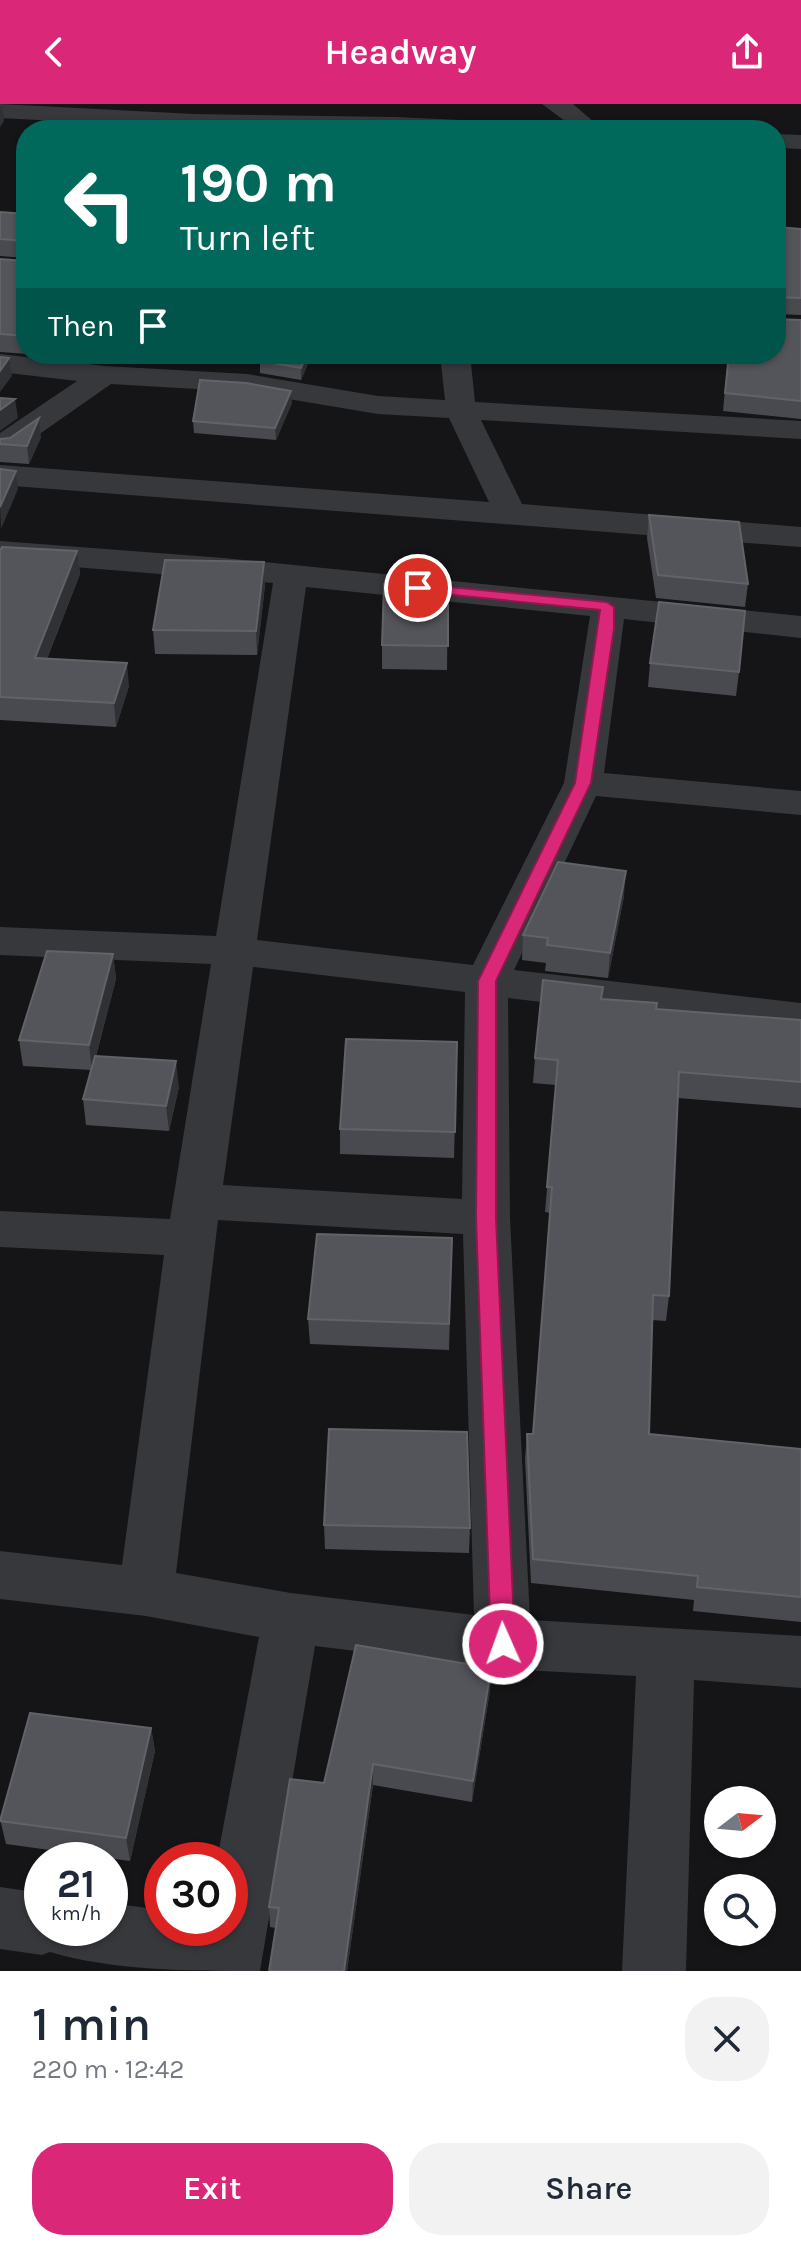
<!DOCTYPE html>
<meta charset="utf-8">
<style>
body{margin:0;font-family:Karla,sans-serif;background:#f2f2f3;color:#1f2937;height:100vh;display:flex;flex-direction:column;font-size:30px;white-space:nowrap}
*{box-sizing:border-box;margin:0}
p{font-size:26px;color:#747a83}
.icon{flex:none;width:44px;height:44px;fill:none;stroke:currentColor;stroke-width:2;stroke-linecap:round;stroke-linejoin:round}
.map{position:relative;height:1867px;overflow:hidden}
.side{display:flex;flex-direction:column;background:#fff;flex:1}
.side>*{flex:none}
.banner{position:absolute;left:16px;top:16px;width:770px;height:244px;border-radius:32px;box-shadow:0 2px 6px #0004;background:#00695c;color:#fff;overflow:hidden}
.needle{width:52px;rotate:74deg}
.buttons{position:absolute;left:704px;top:1682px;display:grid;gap:16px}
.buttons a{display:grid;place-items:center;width:72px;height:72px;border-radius:50%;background:#fff;box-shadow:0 2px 6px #0004;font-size:40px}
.speed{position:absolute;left:24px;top:1738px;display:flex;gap:16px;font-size:40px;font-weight:700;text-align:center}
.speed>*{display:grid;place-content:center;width:104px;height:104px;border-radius:50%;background:#fff;box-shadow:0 2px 6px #0004;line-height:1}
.speed small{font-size:20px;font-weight:400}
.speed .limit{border:12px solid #d22;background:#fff;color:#111}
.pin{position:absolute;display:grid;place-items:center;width:68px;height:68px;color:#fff;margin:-34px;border:4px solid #fff;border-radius:50%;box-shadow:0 2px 8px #0007}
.me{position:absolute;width:88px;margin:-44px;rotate:358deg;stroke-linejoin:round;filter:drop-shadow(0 0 6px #0008)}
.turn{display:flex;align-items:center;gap:28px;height:168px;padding:0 32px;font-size:36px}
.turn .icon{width:104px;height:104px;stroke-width:2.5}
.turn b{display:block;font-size:56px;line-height:68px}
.then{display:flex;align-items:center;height:76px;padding:0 32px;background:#0003;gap:16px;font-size:30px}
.round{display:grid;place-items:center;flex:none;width:84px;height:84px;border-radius:32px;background:#f2f2f3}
.summary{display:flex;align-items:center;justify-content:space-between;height:136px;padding:0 32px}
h1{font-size:48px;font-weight:600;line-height:60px}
.button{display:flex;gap:16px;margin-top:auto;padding:16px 32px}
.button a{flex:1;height:92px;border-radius:32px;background:#db2777;color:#fff;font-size:32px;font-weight:600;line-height:92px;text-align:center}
.button a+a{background:#f2f2f3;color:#1f2937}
header{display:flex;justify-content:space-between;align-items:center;height:104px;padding:0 32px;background:#db2777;color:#fff;font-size:36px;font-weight:600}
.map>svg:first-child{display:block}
</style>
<header><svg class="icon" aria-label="back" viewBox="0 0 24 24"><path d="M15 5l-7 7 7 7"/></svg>Headway<svg class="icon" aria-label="share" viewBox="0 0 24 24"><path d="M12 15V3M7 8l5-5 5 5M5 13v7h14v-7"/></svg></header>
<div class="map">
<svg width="801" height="1867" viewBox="0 0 801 1867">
<rect width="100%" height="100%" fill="#151517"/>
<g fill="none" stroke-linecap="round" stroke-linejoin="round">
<g fill="#36383c" fill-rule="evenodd">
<path d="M0,0L194,10L395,13L526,19L535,21L538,26L194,24L0,14Z"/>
<path d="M542,0H573L603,26H577Z"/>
<path d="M776,30L801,31V45L776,44Z"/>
<path d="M0,250L105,262L247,270L378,292L445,296L440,250H470L475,298L801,317V335L481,316L522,400L801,423V443L0,381V361L489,398L449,314L378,310L247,288L111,280L11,350L0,352V329L77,277L0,268Z"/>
<path d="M0,437L224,454L801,512V534L624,515L604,669L801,687V711L596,692L514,866L801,899V929L508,894L510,1114L530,1516L801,1532V1584L694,1576L686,1867H622L636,1572L503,1565L315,1542L260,1867C192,1867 114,1867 50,1848L42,1851L0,1845V1783L42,1789V1824H110V1799L162,1806V1824H230V1756H217L259,1533L146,1512L0,1495V1447L122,1461L164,1151L0,1143V1107L170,1115L211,860L0,851V823L216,832L273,479L0,457ZM306,483L590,512L564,679L473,861L257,836ZM253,863L465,888L462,1095L223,1081ZM218,1116L463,1130L474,1511L291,1489L176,1469Z"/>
</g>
</g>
<g fill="#494a4f">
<path d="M0,108L26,110V250H28L0,248V155L26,157V154L0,152Z"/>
<path d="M776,123L801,125V211L776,210Z"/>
<path d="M801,216V315L723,307L728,253L686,250H776Z"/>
<path d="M263,250H312L301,276L260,269V257Z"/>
<path d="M292,299L276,336L194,329L193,317Z"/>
<path d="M41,333L29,360L0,358V335Z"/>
<path d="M649,411L748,480L745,503L656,494L647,434Z"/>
<path d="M0,447H77L80,470L47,555L129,582L116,623L0,616Z"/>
<path d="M264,458L265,481L257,551L155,550L153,526Z"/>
<path d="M448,480L447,566L382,565V541Z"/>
<path d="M650,559L739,568L736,592L648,583Z"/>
<path d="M624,792L608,874L545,867L546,859L522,856L523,831Z"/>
<path d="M113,850L116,875L96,952L179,983L169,1027L86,1021L83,995L91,966L23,962L19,936Z"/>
<path d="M602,895L656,905L801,916V1004L678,994L669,1192L666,1217L652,1216L649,1330L801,1345V1518L693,1507L694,1496L531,1479L525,1355L527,1330H533L550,1109L545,1108L556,981L533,979L535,954Z"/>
<path d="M457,938L454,1054L340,1050V1025Z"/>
<path d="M452,1134L449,1246L310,1240L308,1215Z"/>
<path d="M324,1421L470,1424L469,1449L325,1445Z"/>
<path d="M491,1564L490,1586L472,1698L373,1681L347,1867H269L276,1824L270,1823L269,1803L324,1679Z"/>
<path d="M151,1624L155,1647L130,1757L6,1740L0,1715Z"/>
</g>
<g fill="#303134">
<path d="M2,1L4,17L0,23V4Z"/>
<path d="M307,250H312L301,276V264Z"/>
<path d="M9,254L12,272L0,288V267Z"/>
<path d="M291,287L292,299L276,336L275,324Z"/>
<path d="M15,295L18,314L0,327V306Z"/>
<path d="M39,314L41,333L29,360L27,342Z"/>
<path d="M16,367L18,385L1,425L0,403Z"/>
<path d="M77,447L80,470L38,577L35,554Z"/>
<path d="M264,458L265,481L257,551L256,527Z"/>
<path d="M127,559L129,582L116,623L114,599Z"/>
<path d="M626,767L624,792L608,874L610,849Z"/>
<path d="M113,850L116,875L92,966L89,941Z"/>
<path d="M176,957L179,983L169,1027L166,1002Z"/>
<path d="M491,1564L490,1586L472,1698L473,1677Z"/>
<path d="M151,1624L155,1647L130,1757L126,1734Z"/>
<path d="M373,1660V1681L347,1867H344Z"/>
</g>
<g fill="#53555a" stroke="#616368" stroke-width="2">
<path d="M626,19L746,26H625Z"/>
<path d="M0,108L26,110V137L0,135Z"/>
<path d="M776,123L801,125V194L776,193Z"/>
<path d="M26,152V232L0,230V155L26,157Z"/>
<path d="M776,215L801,216V297L725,289L729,250H776Z"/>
<path d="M263,250H307L301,264L260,257Z"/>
<path d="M0,253L9,254L0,267Z"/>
<path d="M200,276L246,279L291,287L275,324L193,317Z"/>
<path d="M0,294L15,295L0,306Z"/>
<path d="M39,314L27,342L0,340V335L10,334Z"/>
<path d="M0,365L16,367L0,403Z"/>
<path d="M649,411L739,418L748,480L658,471Z"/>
<path d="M2,443L77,447L35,554L127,559L114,599L0,593V447Z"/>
<path d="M165,456L264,458L256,527L153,526Z"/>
<path d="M384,480H448V542L382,541Z"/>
<path d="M659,498L745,507L739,568L650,559Z"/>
<path d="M558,758L626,767L610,849L547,841L548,834L523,831Z"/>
<path d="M47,847L113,850L89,941L19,936Z"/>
<path d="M543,876L603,883L601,895L657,899L656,905L801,916V978L679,968L669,1192L653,1191L649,1330L801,1345V1493L697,1483L698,1472L533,1455L527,1330H533L552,1083H547L558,956L535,954Z"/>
<path d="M346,935L457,938L455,1028L340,1025Z"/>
<path d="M95,952L176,957L166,1002L83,995Z"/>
<path d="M317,1130L452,1134L449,1220L308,1215Z"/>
<path d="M329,1325L467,1328L470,1424L324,1421Z"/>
<path d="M356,1541L491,1564L473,1677L373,1660L344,1867H269L279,1804L269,1803L290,1675L324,1679Z"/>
<path d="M30,1609L151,1624L126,1734L0,1717Z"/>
</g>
<path fill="#db2777" stroke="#8e194d" stroke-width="2" d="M418,480L607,498L614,503V525L591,679L496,877V1114L515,1540L512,1548L503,1551L495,1548L491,1540L476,1114L478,877L575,679L600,506L413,487V481Z"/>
</svg>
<div class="buttons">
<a><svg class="needle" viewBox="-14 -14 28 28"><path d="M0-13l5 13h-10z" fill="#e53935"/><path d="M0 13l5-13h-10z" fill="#747a83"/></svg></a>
<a><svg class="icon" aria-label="search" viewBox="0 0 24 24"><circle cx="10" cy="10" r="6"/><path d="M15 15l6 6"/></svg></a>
</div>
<div class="speed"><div>21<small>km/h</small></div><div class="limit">30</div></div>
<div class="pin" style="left:418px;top:484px;background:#d93025"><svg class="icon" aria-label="arrive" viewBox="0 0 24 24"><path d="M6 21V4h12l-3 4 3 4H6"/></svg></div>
<svg class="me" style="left:503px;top:1540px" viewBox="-20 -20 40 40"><circle r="17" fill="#db2777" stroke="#fff" stroke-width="3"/><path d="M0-11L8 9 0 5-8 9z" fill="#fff"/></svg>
<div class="banner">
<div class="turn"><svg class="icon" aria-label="left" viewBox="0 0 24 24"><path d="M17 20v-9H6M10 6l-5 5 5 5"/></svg><div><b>190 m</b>Turn left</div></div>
<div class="then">Then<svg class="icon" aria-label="arrive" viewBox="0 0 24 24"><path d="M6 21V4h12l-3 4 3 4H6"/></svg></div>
</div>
</div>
<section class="side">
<div class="summary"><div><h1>1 min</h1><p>220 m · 12:42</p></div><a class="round"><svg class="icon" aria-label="close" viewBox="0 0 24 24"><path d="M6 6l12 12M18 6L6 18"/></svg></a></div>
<div class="button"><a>Exit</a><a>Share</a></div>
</section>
